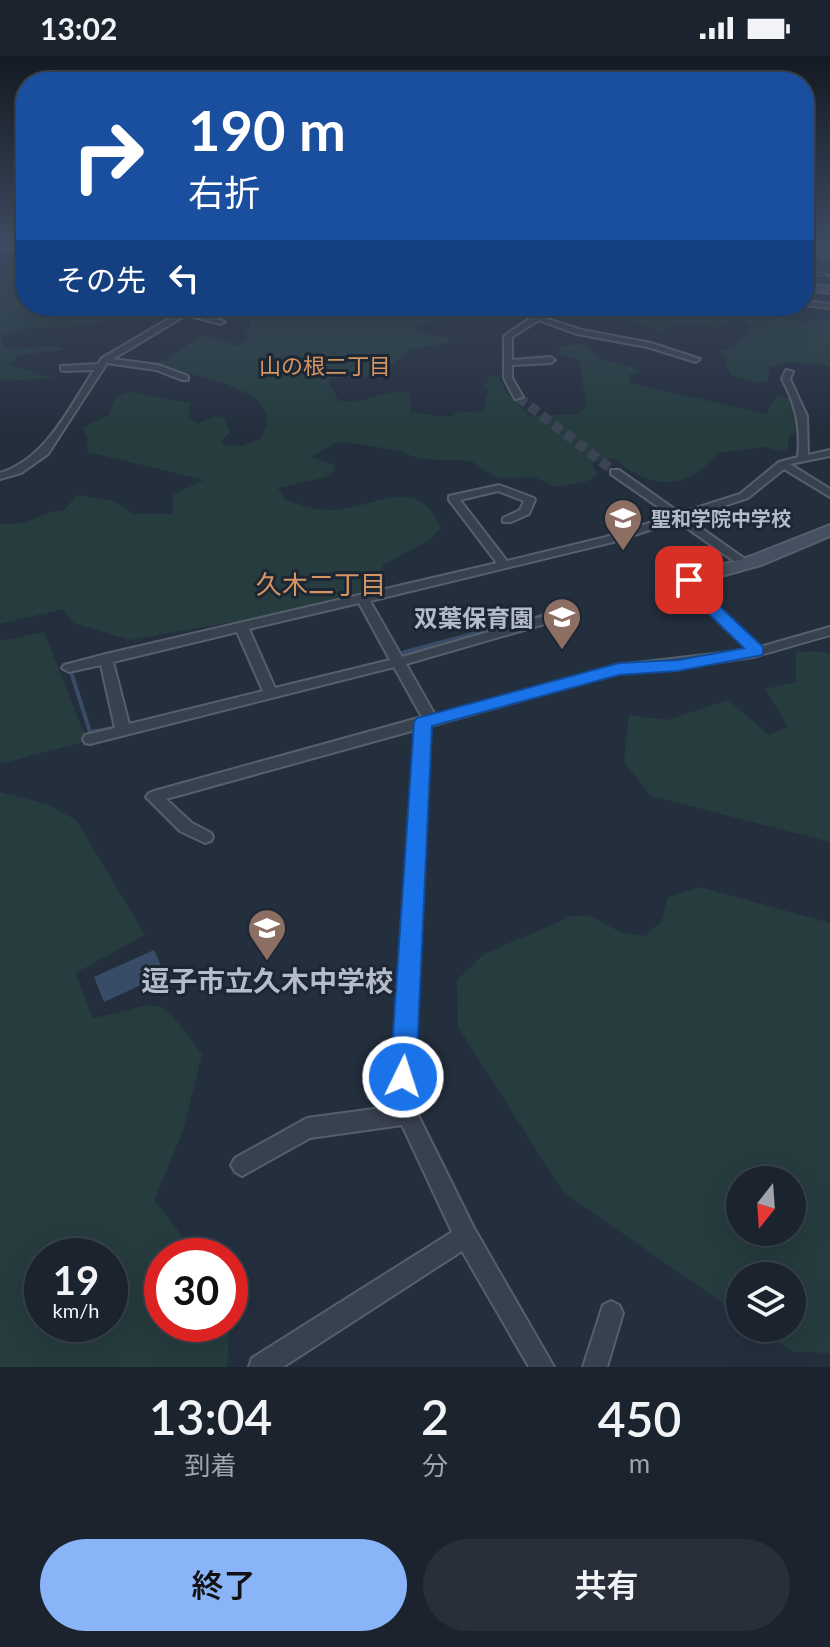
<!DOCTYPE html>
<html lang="ja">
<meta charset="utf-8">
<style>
body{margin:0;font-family:Lato,"Noto Sans JP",sans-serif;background:#282f3a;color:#f1f3f6;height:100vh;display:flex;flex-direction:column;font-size:30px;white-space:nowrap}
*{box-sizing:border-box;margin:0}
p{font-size:26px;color:#a0a4aa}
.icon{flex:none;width:44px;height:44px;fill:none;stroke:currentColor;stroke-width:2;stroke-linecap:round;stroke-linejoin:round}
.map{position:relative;height:1311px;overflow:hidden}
.details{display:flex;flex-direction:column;background:#1b232e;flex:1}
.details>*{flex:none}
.banner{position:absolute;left:16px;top:16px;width:798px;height:244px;border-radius:32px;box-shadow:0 8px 32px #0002,0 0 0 2px #39404a;background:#1a4fa0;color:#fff;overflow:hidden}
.needle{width:52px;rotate:197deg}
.buttons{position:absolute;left:726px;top:1110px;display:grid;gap:16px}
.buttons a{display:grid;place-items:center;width:80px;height:80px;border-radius:50%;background:#1b232e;box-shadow:0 8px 32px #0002,0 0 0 2px #39404a;font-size:40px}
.speed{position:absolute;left:24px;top:1182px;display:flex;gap:16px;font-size:40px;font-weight:700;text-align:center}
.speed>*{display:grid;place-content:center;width:104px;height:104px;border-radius:50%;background:#1b232e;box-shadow:0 8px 32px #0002,0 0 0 2px #39404a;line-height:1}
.speed small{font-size:20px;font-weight:400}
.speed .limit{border:12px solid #d22;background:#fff;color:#111}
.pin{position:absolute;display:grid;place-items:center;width:68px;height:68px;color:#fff;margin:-34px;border-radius:16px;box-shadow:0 4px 12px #0006}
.me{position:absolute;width:88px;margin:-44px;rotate:4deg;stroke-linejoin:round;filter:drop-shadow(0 0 6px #0008)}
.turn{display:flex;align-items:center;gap:28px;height:168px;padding:0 40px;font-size:36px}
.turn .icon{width:104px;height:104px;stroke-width:2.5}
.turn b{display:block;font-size:56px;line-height:68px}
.then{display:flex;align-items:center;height:76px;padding:0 40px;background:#0003;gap:16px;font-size:30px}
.eta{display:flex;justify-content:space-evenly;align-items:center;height:136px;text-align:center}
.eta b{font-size:48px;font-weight:600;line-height:56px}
.primary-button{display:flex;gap:16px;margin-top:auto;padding:16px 40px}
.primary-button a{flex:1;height:92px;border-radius:48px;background:#8ab4f8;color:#111;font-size:32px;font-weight:600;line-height:92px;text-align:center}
.primary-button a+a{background:#282f3a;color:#f1f3f6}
.status{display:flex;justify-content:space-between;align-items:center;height:56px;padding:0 40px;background:#1b232e;direction:ltr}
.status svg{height:22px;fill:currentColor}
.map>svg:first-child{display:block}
</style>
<div class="status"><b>13:02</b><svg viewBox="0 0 49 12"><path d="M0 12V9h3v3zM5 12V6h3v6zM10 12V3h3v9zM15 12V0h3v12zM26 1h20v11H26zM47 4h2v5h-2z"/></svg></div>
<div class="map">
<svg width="830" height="1311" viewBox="0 0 830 1311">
<rect width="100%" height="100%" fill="#242f3e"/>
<g fill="#263c3f" fill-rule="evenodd">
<path d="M26,210V250H130C88,284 45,261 1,280L5,292L55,290L64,294L18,299L10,309L53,322L0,325V216Z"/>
<path d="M272,250H290L293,254L311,250H412L463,258L479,255L511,264L429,266L415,272C428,280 442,278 456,286L411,293L383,317L332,323L329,327L339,345C364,350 386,330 410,338V356L447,361L460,356L486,355L484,347L489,335L482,331L489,325L488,321L498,320L507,338L530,360L578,358L586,350L579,303L559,298V291L585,287C603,315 619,301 641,316L628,319L630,327L766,358L776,340L789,342L796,376L789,379L787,396L764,391L718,397C683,438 651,432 612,402L592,407L598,419L587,425L556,431L534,421L497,422L471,405L419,403L400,395L347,386L336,387L311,401L332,408L335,414L326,421L278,432L285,444C300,449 318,455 335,454C375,452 417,416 441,472L430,484L384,508L370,535L279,558L129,584L74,567L63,553L0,568V468C35,471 38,455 65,454L76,439L114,445L132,458H173V439L204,424L88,396L87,381L82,372L109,359L115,341L129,336L190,347L188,362L198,367L216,360L225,362L230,377L222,384L224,389L241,390L260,383C262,378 267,371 267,365C269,329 180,317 153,308L174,299L202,278L237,290L250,282L243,275L252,270L249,267L253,260L268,256Z"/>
<path d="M644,250H730L801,266L830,262V310L790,306L770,311L768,325L757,327L731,319L725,306L730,301L719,296L736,290L751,269L737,264L718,271L677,267L663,276L601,256C616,249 629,257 644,250Z"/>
<path d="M44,576L87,685L0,708V585Z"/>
<path d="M818,595L830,598V786L651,740L624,706L629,659L667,664L728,644L769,679L788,671L765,633L796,626V596Z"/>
<path d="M0,736L50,749L77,765L145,879L75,917L93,962C168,947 152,933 202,998L183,1075L154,1144L188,1187L218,1200H162V1268H230V1206L233,1207L227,1311H0ZM42,1200H110V1268H42Z"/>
<path d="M700,831L830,867V1297L792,1296L758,1272H792V1220H740V1259L563,1136L458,971L457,924L484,898L572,860L588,859L620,876L645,880L662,865L668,841ZM740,1124H792V1176H740Z"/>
</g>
<path fill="#394c67" d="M154,894L165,918L104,946L94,921Z"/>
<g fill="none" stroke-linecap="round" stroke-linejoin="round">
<g stroke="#394c67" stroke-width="4">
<path d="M384,606L405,596L567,553"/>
<path d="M72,619L90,676L119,671"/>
</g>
<path stroke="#3a4453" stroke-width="10" stroke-dasharray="10 5" stroke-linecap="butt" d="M518,341L615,416"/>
<g stroke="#565f6c" stroke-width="4">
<g id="street">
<path d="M804,194L830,197V201L804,198Z"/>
<path d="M804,245L830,248V252L804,249Z"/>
<path d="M158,250L183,254L190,250H200L193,255L225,266L221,268L186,259L113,303L158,309L188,320V324H182L156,314L107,307L48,398L21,417L0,423V417C46,403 69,352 94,314L64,315L61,314V310L98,308L102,302L177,258L155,255Z"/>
<path d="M205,250H213L239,258L235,260L205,253Z"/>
<path d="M500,250H512L496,255V251Z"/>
<path d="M776,250H784L779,255L775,253Z"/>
<path d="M535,259L582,274L651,287L700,303L696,306L647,291L577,278L539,264L512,281V304L551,301L555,304L551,307L512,309V322L523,341L515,343L504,322V280Z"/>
<path d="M786,314L793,316L790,323L807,360L808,399L830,394V400L790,408L830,433V441L784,413L748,442L687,462L749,506V510H741L677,465L613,486L370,545L402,601L565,554L571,558L569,561L406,608L435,659L619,609L748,594L685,533L683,524L689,520L693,521L695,529L760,591L830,571V579L753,601L699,609L619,617L430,670L413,1021L417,1057L474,1172L554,1311H529L462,1195L283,1311H249L252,1302L452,1176L402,1069L310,1082L242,1120L235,1116L231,1109L235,1102L307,1062L396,1050L393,1021L415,674L166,743L192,767L211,777L213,781L211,785L205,787L180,775L146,741L149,737L154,735L422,661L394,611L90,688L85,687L83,683L85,679L115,672L101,609L69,616L62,612L64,609L106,598L497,507L449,444V440L499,429L534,442L535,444L529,458L511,466H503V462L520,454L524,445L498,435L460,444L507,505L606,481L671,460L611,418V414H619L680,457L740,438L779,406L798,401C801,372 796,348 782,323ZM359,547L390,604L275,632L249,573ZM237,576L263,635L129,668L113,606Z"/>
<path d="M611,1245L619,1249L623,1257L607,1311H583L603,1249Z"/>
</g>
</g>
<g stroke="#565f6c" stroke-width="4">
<g id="secondary">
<rect x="0" y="189" width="26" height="6"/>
<path d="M804,228L830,231V237L804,234Z"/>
<path d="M830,469V480L761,509L689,529L680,524L683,520L749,501Z"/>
</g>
</g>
<use href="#street" fill="#38414e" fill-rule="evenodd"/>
<use href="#secondary" fill="#465061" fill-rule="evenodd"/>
<g stroke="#5a6575" stroke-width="4">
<g id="rail">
<path d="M0,189L26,190"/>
<path d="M804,216L830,219"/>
</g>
</g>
<use href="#rail" stroke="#1d2633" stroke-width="2" stroke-dasharray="7" stroke-linecap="butt"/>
</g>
<linearGradient id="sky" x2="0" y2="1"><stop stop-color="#141a22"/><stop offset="0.5" stop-color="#3f4d63"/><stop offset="1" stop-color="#3f4d63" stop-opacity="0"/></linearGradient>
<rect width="830" height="371" fill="url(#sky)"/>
<path fill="#1a73e8" stroke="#114b97" stroke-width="2" d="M689,519L694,521L697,529L763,591V599L678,615L619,619L432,670L416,1021L412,1029L403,1033L394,1029L390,1021L414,666L417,662L619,607L678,604L744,592L683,533L681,524Z"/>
<defs>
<g id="school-pin" transform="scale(2)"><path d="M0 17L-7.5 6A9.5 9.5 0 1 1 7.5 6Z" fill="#8d6e63" stroke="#1d2633"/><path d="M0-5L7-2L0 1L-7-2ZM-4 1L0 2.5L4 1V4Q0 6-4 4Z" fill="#fff"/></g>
</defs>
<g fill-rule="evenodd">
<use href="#school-pin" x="623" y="462"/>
<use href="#school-pin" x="562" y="561"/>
<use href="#school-pin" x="267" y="872"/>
</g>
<g text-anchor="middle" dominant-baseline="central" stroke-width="6" stroke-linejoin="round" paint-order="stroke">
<g font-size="20" font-weight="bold" fill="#b4bcc9" stroke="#1d2633" text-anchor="start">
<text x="651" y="462">聖和学院中学校</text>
</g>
<g font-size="22" fill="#d59563" stroke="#1d2633">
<text x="325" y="309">山の根二丁目</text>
</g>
<g font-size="24" font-weight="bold" fill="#b4bcc9" stroke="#1d2633" text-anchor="end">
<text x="534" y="561">双葉保育園</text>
</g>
<g font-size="26" fill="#d59563" stroke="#1d2633">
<text x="321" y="528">久木二丁目</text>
</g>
<g font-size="28" font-weight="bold" fill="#b4bcc9" stroke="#1d2633">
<text x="267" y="924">逗子市立久木中学校</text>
</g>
</g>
</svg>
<div class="buttons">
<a><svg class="needle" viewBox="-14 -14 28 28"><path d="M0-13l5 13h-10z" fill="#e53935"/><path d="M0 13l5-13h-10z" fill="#a0a4aa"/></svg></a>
<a><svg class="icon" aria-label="layers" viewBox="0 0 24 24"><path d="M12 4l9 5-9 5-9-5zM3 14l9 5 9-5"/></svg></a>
</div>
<div class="speed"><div>19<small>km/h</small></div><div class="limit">30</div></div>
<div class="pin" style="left:689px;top:524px;background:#d93025"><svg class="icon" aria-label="arrive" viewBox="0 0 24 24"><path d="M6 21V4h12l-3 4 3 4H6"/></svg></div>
<svg class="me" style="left:403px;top:1021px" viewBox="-20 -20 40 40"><circle r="17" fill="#1a73e8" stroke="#fff" stroke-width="3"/><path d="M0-11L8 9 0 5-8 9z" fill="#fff"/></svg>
<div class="banner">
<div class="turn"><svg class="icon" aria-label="right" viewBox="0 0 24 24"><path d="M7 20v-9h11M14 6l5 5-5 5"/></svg><div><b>190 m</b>右折</div></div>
<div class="then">その先<svg class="icon" aria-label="left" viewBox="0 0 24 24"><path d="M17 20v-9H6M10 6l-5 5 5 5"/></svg></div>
</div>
</div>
<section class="details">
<div class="eta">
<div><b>13:04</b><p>到着</p></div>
<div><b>2</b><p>分</p></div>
<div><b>450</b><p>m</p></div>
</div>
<div class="primary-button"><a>終了</a><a>共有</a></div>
</section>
